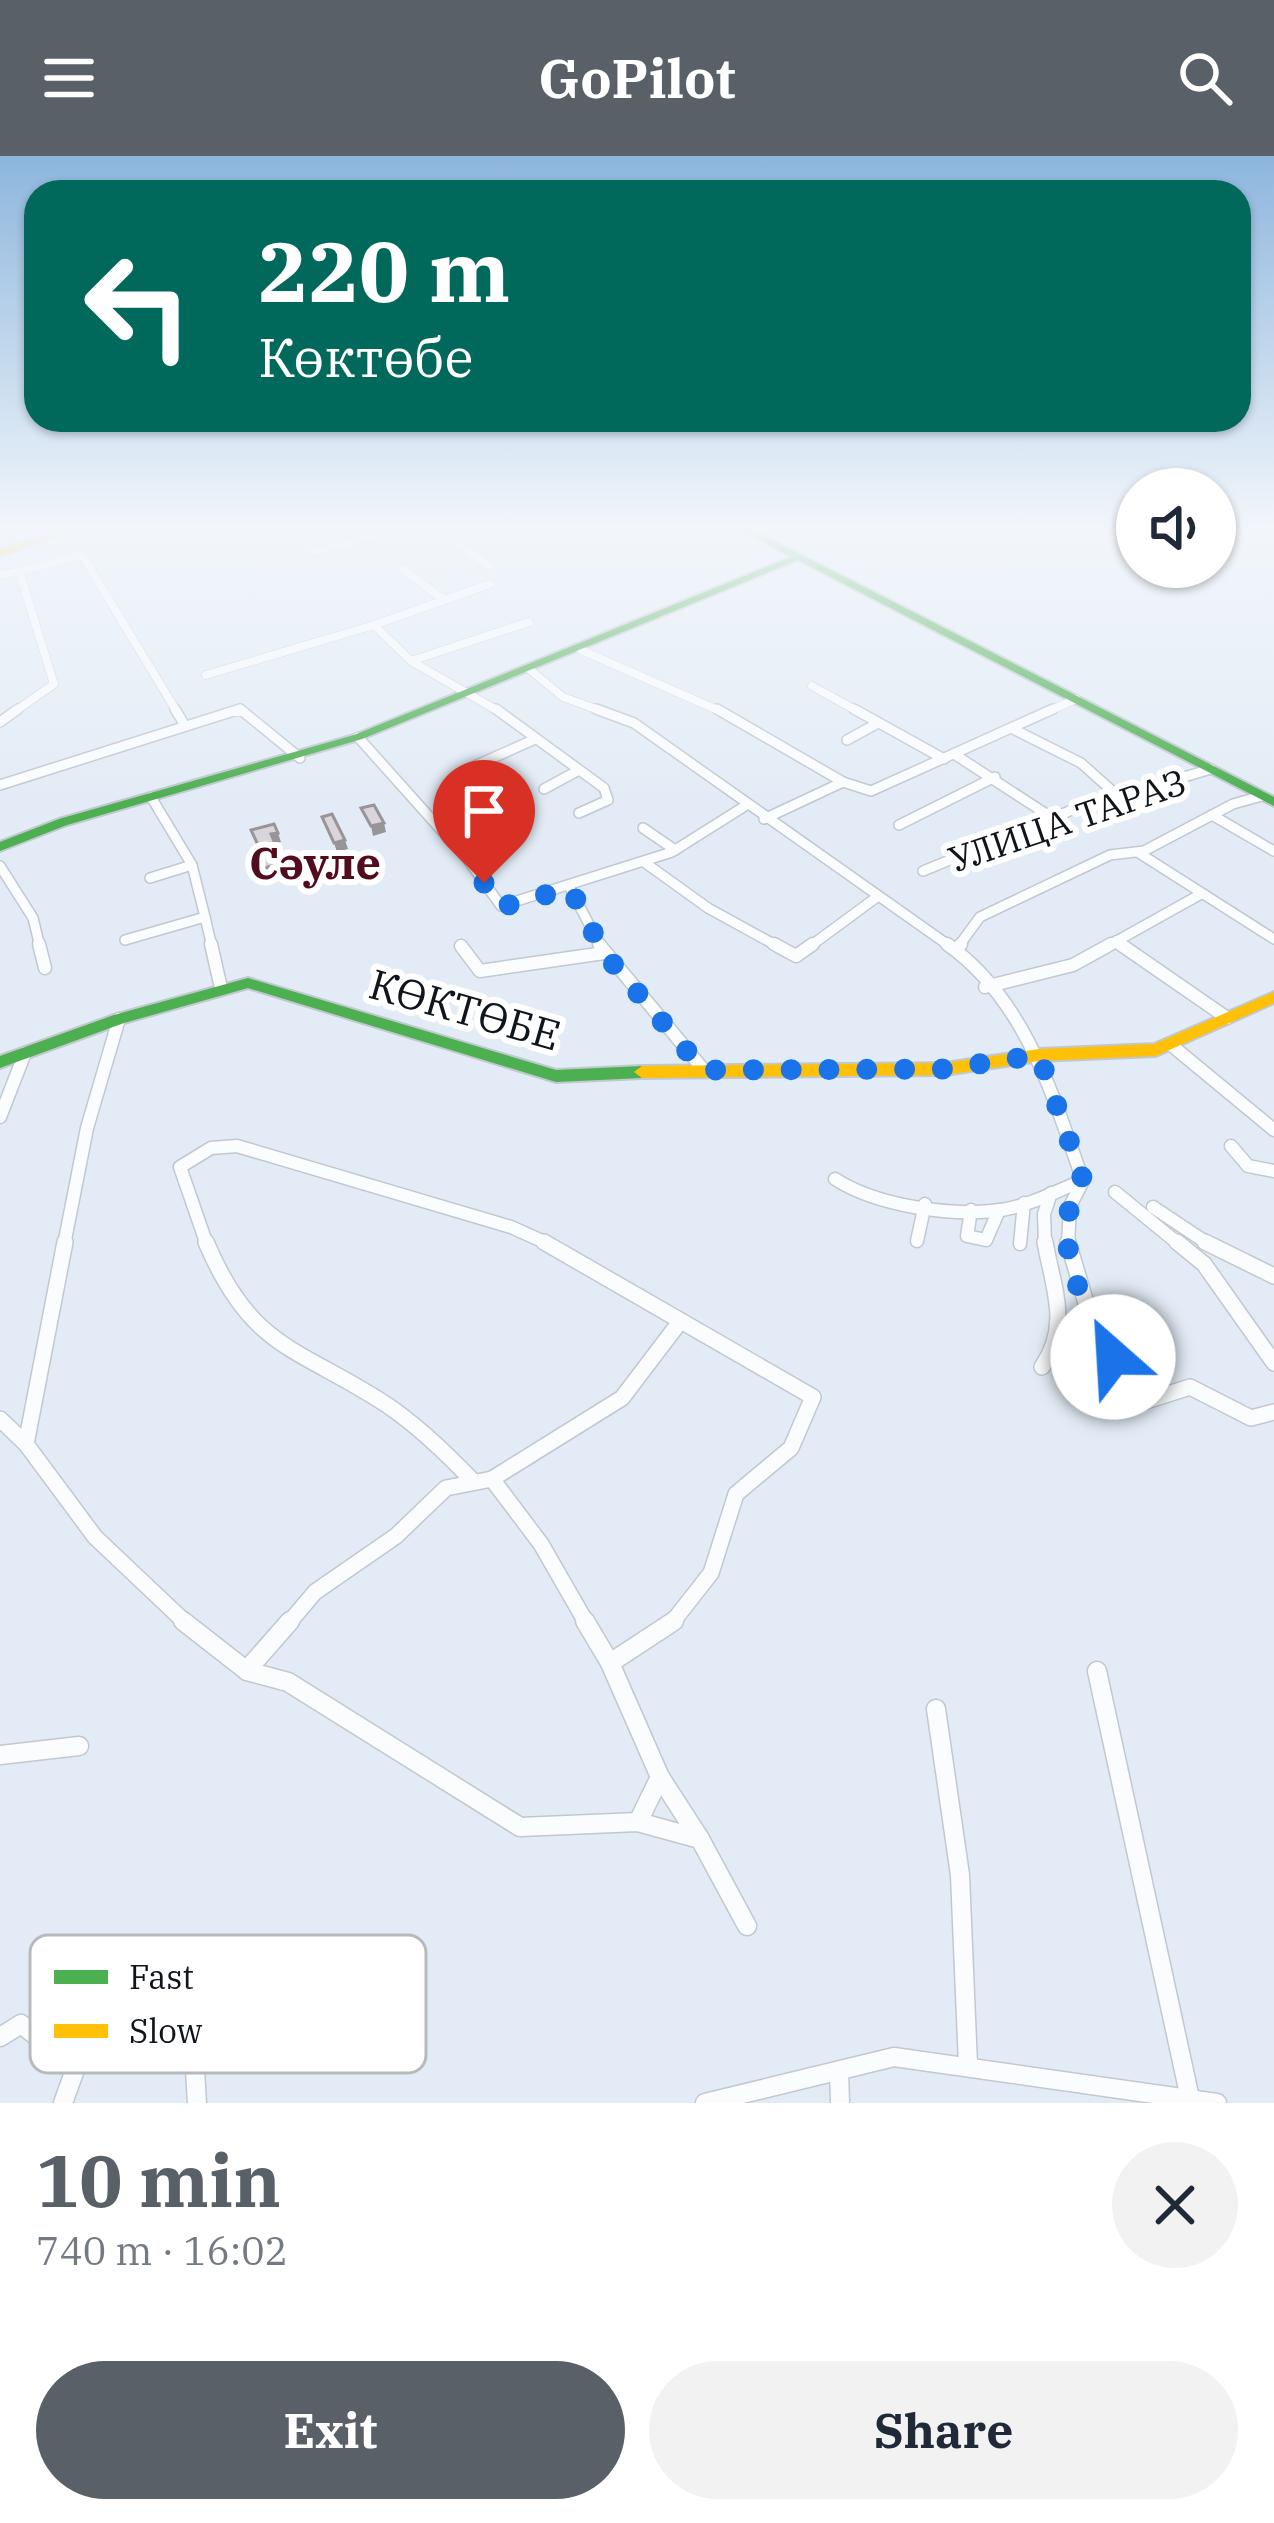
<!DOCTYPE html>
<meta charset="utf-8">
<style>
body{margin:0;font-family:"IBM Plex Serif",serif;background:#f2f2f3;color:#1f2937;height:100vh;display:flex;flex-direction:column;font-size:45px;white-space:nowrap}
*{box-sizing:border-box;margin:0}
p{font-size:39px;color:#747a83}
.icon{flex:none;width:66px;height:66px;fill:none;stroke:currentColor;stroke-width:2;stroke-linecap:round;stroke-linejoin:round}
.map{position:relative;height:1947px;overflow:hidden}
.side{display:flex;flex-direction:column;background:#fff;flex:1}
.side>*{flex:none}
.guide{position:absolute;left:24px;top:24px;width:1227px;height:252px;border-radius:36px;box-shadow:0 3px 9px #0004;background:#00695c;color:#fff;overflow:hidden}
.fabs{position:absolute;left:1116px;top:312px;display:grid;gap:24px}
.fabs a{display:grid;place-items:center;width:120px;height:120px;border-radius:50%;background:#fff;box-shadow:0 3px 9px #0004;font-size:60px}
.pin{position:absolute;display:grid;place-items:center;width:102px;height:102px;color:#fff;margin:-123px -51px;border-radius:50% 50% 50% 0;rotate:-45deg;box-shadow:0 0 12px #0007}
.pin .icon{rotate:45deg}
.me{position:absolute;width:132px;margin:-66px;rotate:334deg;stroke-linejoin:round;filter:drop-shadow(0 0 9px #0008)}
.turn{display:flex;align-items:center;gap:42px;height:252px;padding:0 36px;font-size:54px}
.turn .icon{width:156px;height:156px;stroke-width:2.5}
.turn b{display:block;font-size:84px;line-height:102px}
.round{display:grid;place-items:center;flex:none;width:126px;height:126px;border-radius:63px;background:#f2f2f3}
.summary{display:flex;align-items:center;justify-content:space-between;height:204px;padding:0 36px}
h1{font-size:72px;font-weight:700;line-height:90px;color:#596068}
.button{display:flex;gap:24px;margin-top:auto;padding:24px 36px}
.button a{flex:1;height:138px;border-radius:72px;background:#596068;color:#fff;font-size:48px;font-weight:700;line-height:138px;text-align:center}
.button a+a{background:#f2f2f3;color:#1f2937}
header{display:flex;justify-content:space-between;align-items:center;height:156px;padding:0 36px;background:#596068;color:#fff;font-size:54px;font-weight:700}
.map>svg:first-child{display:block}
</style>
<header><svg class="icon" aria-label="menu" viewBox="0 0 24 24"><path d="M4 6h16M4 12h16M4 18h16"/></svg>GoPilot<svg class="icon" aria-label="search" viewBox="0 0 24 24"><circle cx="10" cy="10" r="6"/><path d="M15 15l6 6"/></svg></header>
<div class="map">
<svg width="1274" height="1947" viewBox="0 0 1274 1947">
<rect width="100%" height="100%" fill="#e3ecf6"/>
<g fill="none" stroke-linecap="round" stroke-linejoin="round">
<g stroke="#c1c8cf" stroke-width="9">
<g id="street-far4">
<path d="M435,370L489,410"/>
<path d="M296,381L313,396L412,370"/>
<path d="M403,413L444,444"/>
<path d="M19,415L82,399L177,556"/>
<path d="M0,419L19,415L54,528L14,556"/>
<path d="M490,428L374,469L411,505L529,466"/>
<path d="M581,494L722,556"/>
<path d="M411,505L500,556"/>
<path d="M529,513L563,541L604,556"/>
<path d="M206,519L374,469"/>
<path d="M812,530L859,556"/>
<path d="M230,556H244"/>
<path d="M1047,556L1076,543"/>
</g>
</g>
<g stroke="#c1c8cf" stroke-width="12">
<g id="street-far3">
<path d="M175,553L184,568"/>
<path d="M240,553L300,602"/>
<path d="M496,553L604,632L608,644L579,657"/>
<path d="M596,553L634,567L951,791"/>
<path d="M717,553L843,626L871,635L1053,553"/>
<path d="M854,553L944,603"/>
<path d="M0,566L18,553"/>
<path d="M1011,572L1081,607L1119,641"/>
<path d="M358,581L468,704L501,750L672,696L745,650"/>
<path d="M847,584L878,567"/>
<path d="M954,598L1051,661"/>
<path d="M470,612L533,584"/>
<path d="M0,629L240,553"/>
<path d="M544,633L579,614"/>
<path d="M151,641L192,709"/>
<path d="M1212,659L1274,695"/>
<path d="M764,663L843,626"/>
<path d="M899,669L995,621"/>
<path d="M643,672L675,694"/>
<path d="M1139,697L1274,783"/>
<path d="M644,706L708,752L779,791"/>
<path d="M0,710L33,762L40,791"/>
<path d="M923,715L1072,654L1211,613"/>
<path d="M150,722L192,709L205,761"/>
<path d="M570,732L601,791"/>
<path d="M125,784L205,761L212,791"/>
<path d="M1116,785L1124,791"/>
<path d="M809,791L877,741"/>
<path d="M958,791L980,761L1110,699L1144,695L1233,648L1262,640"/>
<path d="M1106,791L1201,738"/>
</g>
</g>
<g stroke="#c1c8cf" stroke-width="15">
<g id="street-far2">
<path d="M39,788L45,812"/>
<path d="M211,788L221,832"/>
<path d="M599,788L703,913"/>
<path d="M774,788L796,800L813,788"/>
<path d="M947,788C1025,843 1053,939 1083,1025"/>
<path d="M1120,788L1227,862"/>
<path d="M461,790L480,815L604,797"/>
<path d="M956,794L961,788"/>
<path d="M985,831L1073,809L1111,788"/>
<path d="M1170,888L1274,974"/>
<path d="M0,961L25,897"/>
<path d="M1231,990L1248,1010L1274,1015"/>
<path d="M835,1023C877,1050 952,1061 1001,1054C1029,1050 1056,1035 1082,1025"/>
<path d="M1115,1036L1180,1089"/>
<path d="M1153,1051L1210,1089"/>
<path d="M971,1054L967,1080L986,1084L999,1054"/>
<path d="M917,1085L925,1048"/>
<path d="M1020,1088L1024,1047"/>
<path d="M64,1089L87,972L119,863"/>
<path d="M207,1089L180,1011L211,992L237,990L511,1071L551,1089"/>
<path d="M1045,1089L1044,1058L1051,1037"/>
<path d="M1068,1089L1070,1050L1083,1025"/>
</g>
</g>
<g stroke="#c1c8cf" stroke-width="18">
<g id="street-far1">
<path d="M65,1086L26,1288L95,1381L187,1468"/>
<path d="M206,1086C252,1195 299,1191 387,1249C418,1270 445,1296 471,1323"/>
<path d="M544,1086L813,1241L791,1292L736,1338L711,1417L671,1468"/>
<path d="M1068,1086L1091,1164L1135,1240L1146,1245L1190,1231L1251,1262L1274,1256"/>
<path d="M1177,1086L1204,1108L1274,1207"/>
<path d="M1205,1086L1274,1120"/>
<path d="M1042,1211C1071,1169 1053,1132 1045,1086"/>
<path d="M0,1263L26,1288"/>
<path d="M492,1323L622,1242L679,1167"/>
<path d="M288,1468L315,1436L396,1380L446,1332L492,1323L541,1388L587,1468"/>
</g>
</g>
<g stroke="#c1c8cf" stroke-width="21">
<g id="street">
<path d="M183,1465L247,1515"/>
<path d="M585,1465L610,1507"/>
<path d="M674,1465L610,1507L660,1621L700,1683"/>
<path d="M247,1514L290,1465"/>
<path d="M247,1515L288,1526L520,1671L638,1666L700,1683L747,1770"/>
<path d="M1097,1515L1191,1947"/>
<path d="M936,1553L960,1719L968,1909"/>
<path d="M0,1599L79,1590"/>
<path d="M638,1666L660,1621"/>
<path d="M192,1864L197,1947"/>
<path d="M0,1881L21,1868L76,1911L63,1947"/>
<path d="M839,1915L840,1947"/>
<path d="M705,1947L894,1901L1217,1947"/>
</g>
</g>
<g stroke="#c1c8cf" stroke-width="4">
<g id="fast">
<path d="M734,370H745L1274,641V650L798,404L362,583L67,669L0,695V686L59,663L354,579L791,401Z"/>
<path d="M248,822L556,914L642,910L650,916L642,922L556,926L248,832L124,867L0,912V900L114,859Z"/>
</g>
</g>
<g stroke="#c1c8cf" stroke-width="4">
<g id="slow">
<path d="M71,370H83L0,400V394Z"/>
<path d="M1274,836V847L1156,900L1039,905L945,919L642,922L634,916L642,910L945,907L1039,893L1154,888Z"/>
</g>
</g>
<use href="#street-far4" stroke="#fbfcfe" stroke-width="8"/>
<use href="#street-far3" stroke="#fbfcfe" stroke-width="9"/>
<use href="#street-far2" stroke="#fbfcfe" stroke-width="12"/>
<use href="#street-far1" stroke="#fbfcfe" stroke-width="15"/>
<use href="#street" stroke="#fbfcfe" stroke-width="18"/>
<use href="#fast" fill="#4caf50" fill-rule="evenodd"/>
<use href="#slow" fill="#ffc107" fill-rule="evenodd"/>
</g>
<g fill="#989599">
<path d="M384,667L386,676L373,680L371,670Z"/>
<path d="M278,677L281,686L274,688L271,678Z"/>
<path d="M345,684L348,693L337,696L334,687Z"/>
<path d="M283,707L286,717L260,724L257,714Z"/>
</g>
<g fill="#d9d5da" stroke="#989599" stroke-width="3">
<path d="M374,649L384,667L371,670L361,652Z"/>
<path d="M332,658L345,684L334,687L322,661Z"/>
<path d="M274,668L278,677L271,678L283,707L257,714L250,696L259,691L251,674Z"/>
</g>
<linearGradient id="sky" x2="0" y2="1"><stop stop-color="#8db6dd"/><stop offset="0.58" stop-color="#f2f6fb"/><stop offset="1" stop-color="#f2f6fb" stop-opacity="0"/></linearGradient>
<rect width="1274" height="643" fill="url(#sky)"/>
<g fill="none" stroke-linecap="round" stroke-linejoin="round">
<path stroke="#1a73e8" stroke-width="21" stroke-dasharray="0 37.8" d="M484,727L501,751L570,732L604,797L703,914L945,913L1039,899L1083,1024C1045,1076 1083,1151 1113,1201"/>
</g>
<g text-anchor="middle" dominant-baseline="central" stroke-width="12" stroke-linejoin="round" paint-order="stroke">
<g font-size="36" fill="#0f151b" stroke="#fff">
<text transform="translate(1067 664) rotate(-19)">УЛИЦА ТАРАЗ</text>
</g>
<g font-size="42" fill="#0f151b" stroke="#fff">
<text transform="translate(465 853) rotate(16)">КӨКТӨБЕ</text>
</g>
<g font-size="45" font-weight="bold" fill="#510c1d" stroke="#fff">
<text x="315" y="706">Сәуле</text>
</g>
</g>
<rect x="30" y="1779" width="396" height="138" rx="18" fill="#fff" stroke="#b7b9bb" stroke-width="3"/>
<rect x="54" y="1814" width="54" height="14" fill="#4caf50"/>
<rect x="54" y="1868" width="54" height="14" fill="#ffc107"/>
<g font-size="33" fill="#0f151b">
<text x="129" y="1833">Fast</text>
<text x="129" y="1887">Slow</text>
</g>
</svg>
<div class="fabs">
<a><svg class="icon" aria-label="sound" viewBox="0 0 24 24"><path d="M4 9h4l5-4v14l-5-4H4zM17 9q2 3 0 6"/></svg></a>
</div>
<div class="pin" style="left:484px;top:727px;background:#d93025"><svg class="icon" aria-label="arrive" viewBox="0 0 24 24"><path d="M6 21V4h12l-3 4 3 4H6"/></svg></div>
<svg class="me" style="left:1113px;top:1201px" viewBox="-20 -20 40 40"><circle r="19" fill="#fff"/><path d="M0-13L10 11 0 6-10 11z" fill="#1a73e8"/></svg>
<div class="guide">
<div class="turn"><svg class="icon" aria-label="left" viewBox="0 0 24 24"><path d="M17 20v-9H6M10 6l-5 5 5 5"/></svg><div><b>220 m</b>Көктөбе</div></div>
</div>
</div>
<section class="side">
<div class="summary"><div><h1>10 min</h1><p>740 m · 16:02</p></div><a class="round"><svg class="icon" aria-label="close" viewBox="0 0 24 24"><path d="M6 6l12 12M18 6L6 18"/></svg></a></div>
<div class="button"><a>Exit</a><a>Share</a></div>
</section>
